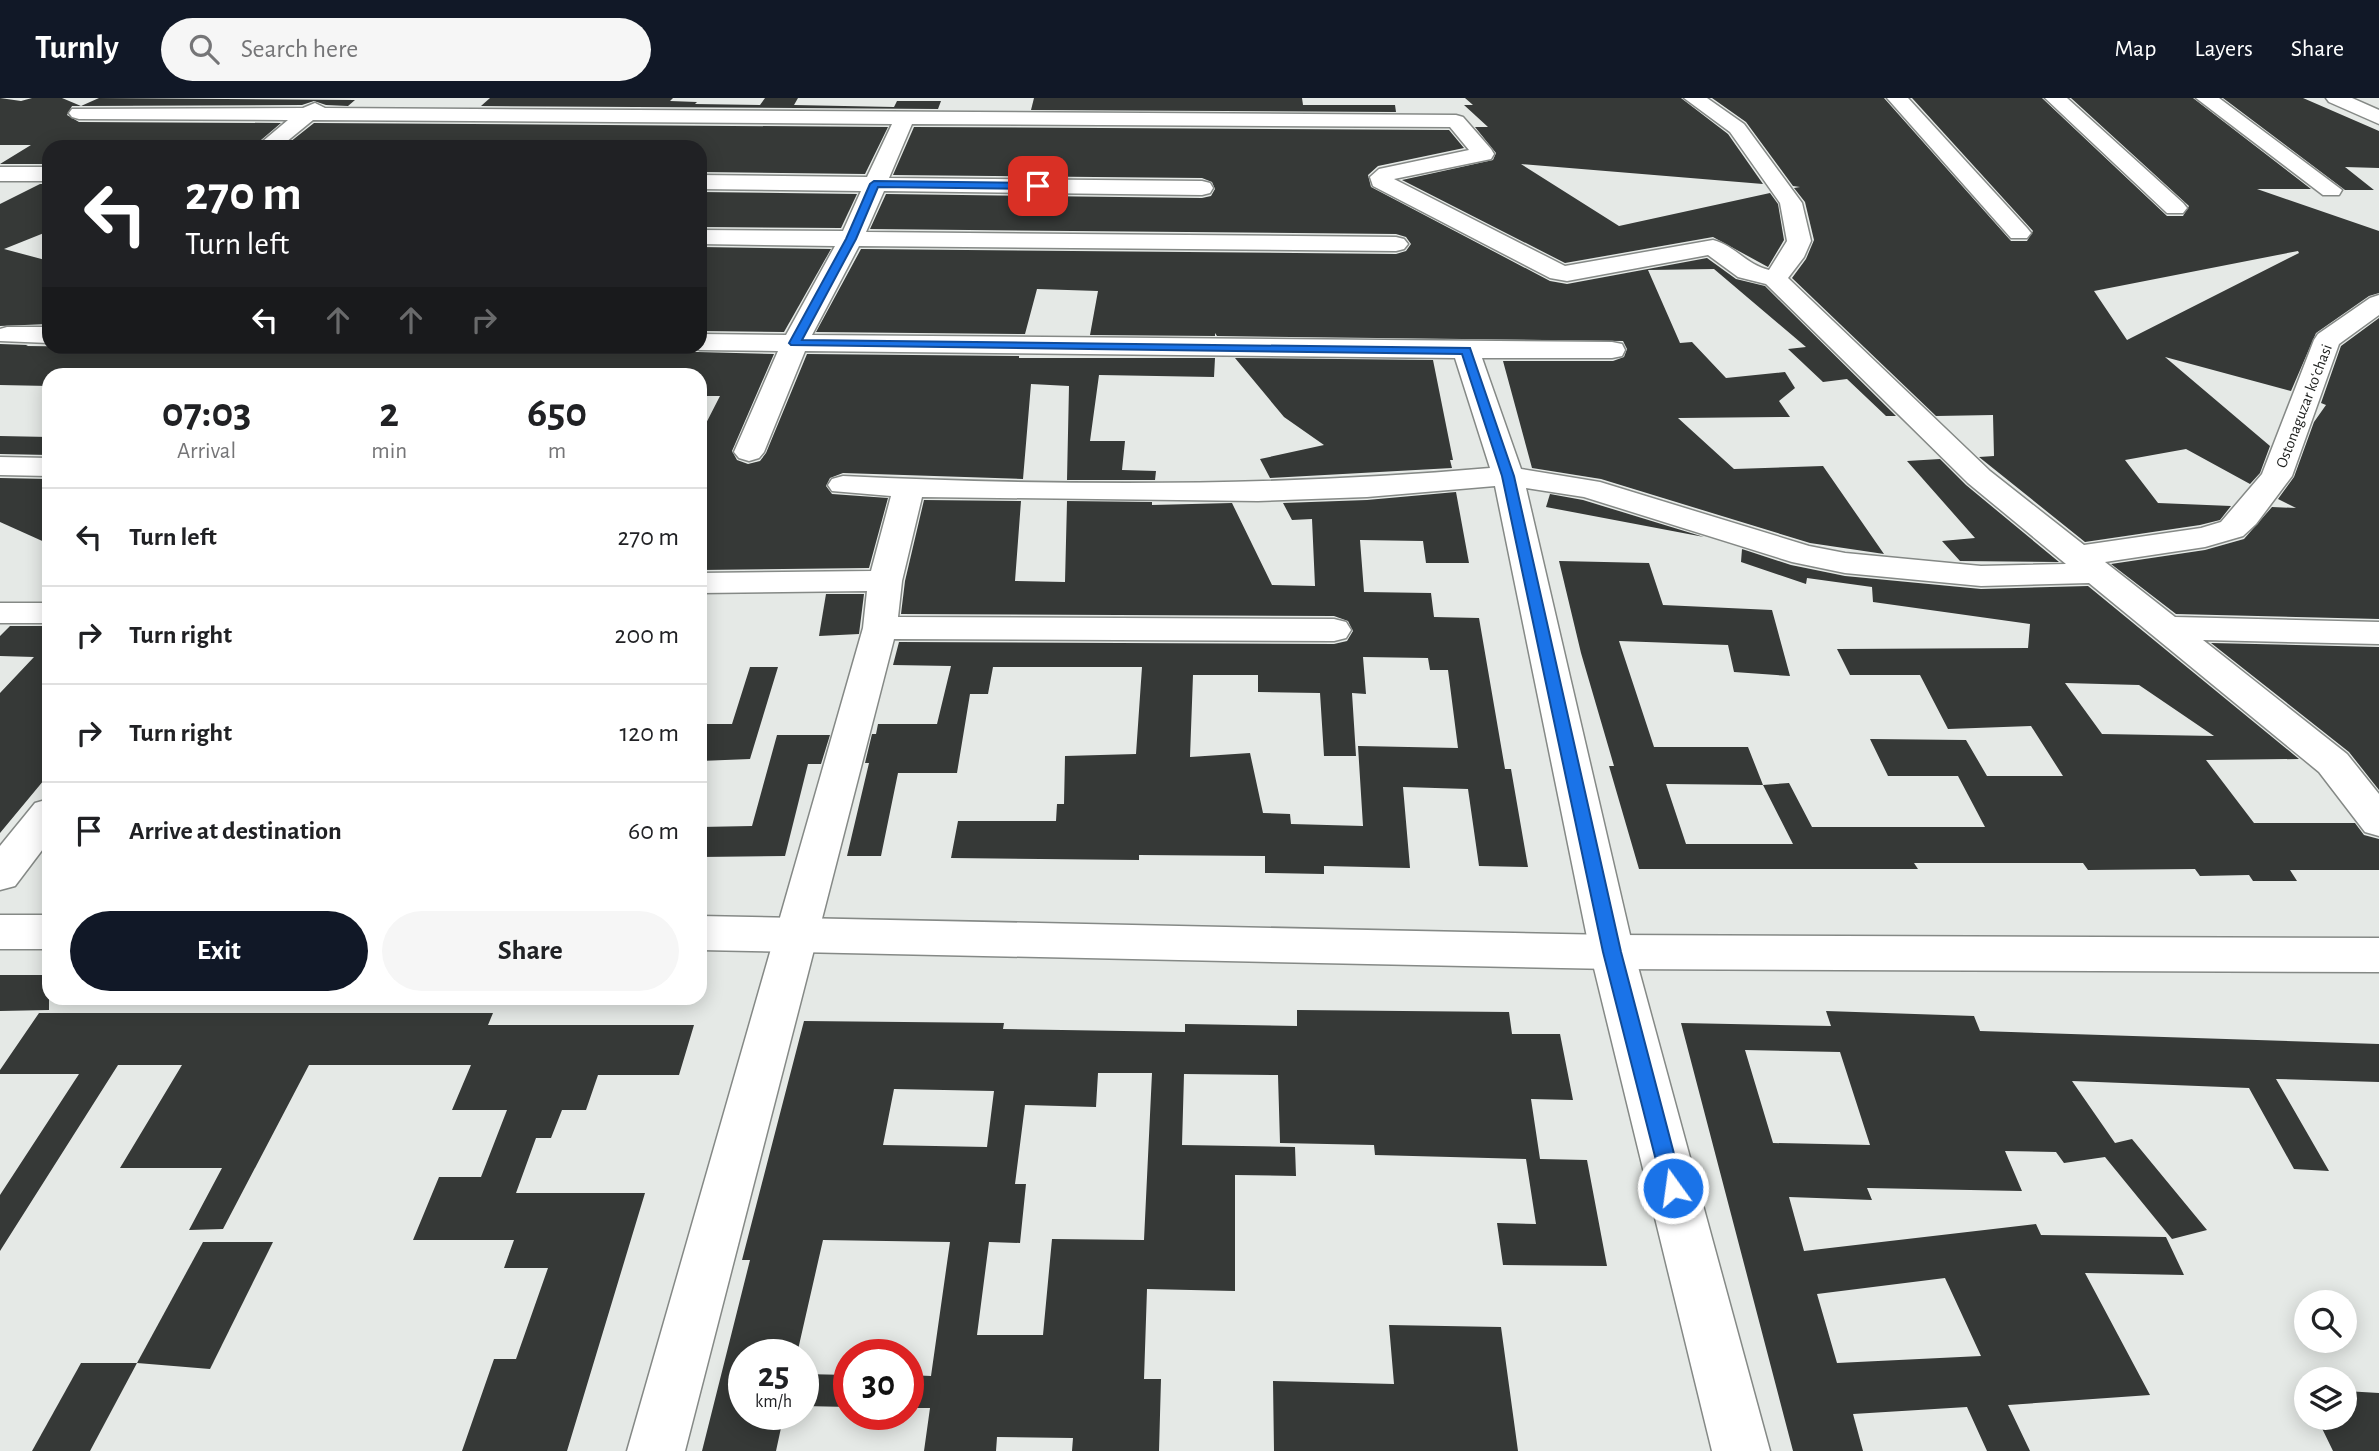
<!DOCTYPE html>
<meta charset="utf-8">
<style>
body{margin:0;font-family:"Alegreya Sans",sans-serif;background:#f6f6f6;color:#202124;height:100vh;display:flex;flex-direction:column;font-size:26px;white-space:nowrap}
*{box-sizing:border-box;margin:0}
p{font-size:23px;color:#757577}
.icon{flex:none;width:38px;height:38px;fill:none;stroke:currentColor;stroke-width:2;stroke-linecap:round;stroke-linejoin:round}
.map{position:relative;flex:1;overflow:hidden}
.details{position:absolute;left:42px;top:270px;width:665px;height:637px;display:flex;flex-direction:column;background:#fff;border-radius:21px;box-shadow:0 4px 18px #0003}
.details>*{flex:none}
.top-card{position:absolute;left:42px;top:42px;width:665px;height:214px;border-radius:21px;box-shadow:0 4px 18px #0003;background:#202124;color:#fff;overflow:hidden}
.tools{position:absolute;left:2294px;top:1192px;display:grid;gap:14px}
.tools a{display:grid;place-items:center;width:63px;height:63px;border-radius:50%;background:#fff;box-shadow:0 4px 18px #0003;font-size:35px}
.speed{position:absolute;left:728px;top:1241px;display:flex;gap:14px;font-size:35px;font-weight:700;text-align:center}
.speed>*{display:grid;place-content:center;width:91px;height:91px;border-radius:50%;background:#fff;box-shadow:0 4px 18px #0003;line-height:1}
.speed small{font-size:18px;font-weight:400}
.speed .limit{border:10px solid #d22;background:#fff;color:#111}
.pin{position:absolute;display:grid;place-items:center;width:60px;height:60px;color:#fff;margin:-30px;border-radius:14px;box-shadow:0 4px 10px #0006}
.me{position:absolute;width:77px;margin:-38px;rotate:346deg;stroke-linejoin:round;filter:drop-shadow(0 0 5px #0008)}
.turn{display:flex;align-items:center;gap:24px;height:147px;padding:0 28px;font-size:32px}
.turn .icon{width:91px;height:91px;stroke-width:2.5}
.turn b{display:block;font-size:49px;line-height:60px}
.lanes{display:flex;align-items:center;height:66px;padding:0 28px;background:#0003;justify-content:center;gap:35px;direction:ltr}
.lanes .off{opacity:.35}
.eta{display:flex;justify-content:space-evenly;align-items:center;height:119px;text-align:center}
.eta b{font-size:42px;font-weight:700;line-height:49px}
.action{display:flex;gap:14px;margin-top:auto;padding:14px 28px}
.action a{flex:1;height:80px;border-radius:42px;background:#111827;color:#fff;font-size:28px;font-weight:700;line-height:80px;text-align:center}
.action a+a{background:#f6f6f6;color:#202124}
ul{padding:0;list-style:none}
li{display:flex;align-items:center;gap:21px;height:98px;padding:0 28px;border-top:2px solid #e0e0e0}
li div{flex:1}
li b{display:block;font-size:26px}
li em{font-style:normal}
header{display:flex;align-items:center;gap:42px;box-sizing:border-box;height:98px;padding:0 35px;background:#111827;color:#fff}
header strong{font-size:33px}
nav{display:flex;gap:38px;margin-inline-start:auto;font-size:24px}
.search{width:490px;height:63px;background:#f6f6f6;display:flex;align-items:center;gap:18px;box-sizing:border-box;padding:0 24px;border-radius:38px;color:#757577;font-size:26px}
.map>svg:first-child{display:block}
</style>
<header>
<strong>Turnly</strong>
<div class="search"><svg class="icon" aria-label="search" viewBox="0 0 24 24"><circle cx="10" cy="10" r="6"/><path d="M15 15l6 6"/></svg>Search here</div>
<nav><a>Map</a><a>Layers</a><a>Share</a></nav>
</header>
<div class="map">
<svg width="2379" height="1353" viewBox="0 0 2379 1353">
<rect width="100%" height="100%" fill="#e5e9e6"/>
<g fill="#363937" fill-rule="evenodd">
<path d="M0,0L21,3L32,0H62L81,8L99,0L355,2L348,8L326,7L314,3L302,7L72,8L67,17L79,24L281,25L254,48L49,49V66H0L31,47H0Z"/>
<path d="M490,0H673L670,3L697,4L695,6L760,7L765,0H798L794,7L894,9L897,3H941L938,11L481,8Z"/>
<path d="M1034,0H1302L1303,7H1395L1396,14L1031,12Z"/>
<path d="M1465,0H1681L1728,36L1763,86L1521,66L1619,128L1770,95L1778,106L1784,142L1768,169L1713,139L1565,165L1402,82L1493,62L1496,55L1475,29H1488L1464,7H1473Z"/>
<path d="M1712,0H1884L2011,143H2027L2033,133L1912,0H2042L2167,118H2183L2189,108L2071,0H2193L2311,91H2257L2379,133V195L2369,198L2316,235L2291,293L2165,259L2270,348L2260,375L2250,386L2186,351L2125,362L2158,405L2231,408L2220,422L2200,427L2085,444L1979,359L1994,358L1993,317L1936,318L1792,180L1806,161L1814,142L1805,104L1794,90L1800,89L1793,88L1746,24ZM2298,153L2299,155L2127,242L2094,193Z"/>
<path d="M2223,0H2303L2379,33V70L2345,69L2374,92H2345Z"/>
<path d="M314,25L888,29L865,76L700,74V49H679L682,45L621,44L617,49L285,48Z"/>
<path d="M914,29L1449,32L1464,50L1378,68L1368,77L1371,89L1550,183L1567,186L1707,160L1736,181L1765,188L1896,318H1886L1847,281L1823,284L1788,251L1806,249L1714,171L1648,172L1680,245L1692,244L1726,280L1785,274L1795,290L1779,303L1790,319L1678,320L1734,371L1823,368L1884,456L1810,445L1601,381L1532,370L1503,263H1613L1624,259L1627,251L1623,243L1217,238L1215,235V238L1090,237L1098,193L1037,191L1025,236L816,234L861,151L1396,156L1406,153L1411,146L1406,139L1396,136L870,131L886,96L1202,100L1211,98L1215,91L1212,84L1202,80L893,77Z"/>
<path d="M40,86H49V133L4,151L49,163V226L0,228V106Z"/>
<path d="M700,94L857,96L841,130L700,129Z"/>
<path d="M700,149L831,151L784,234L700,233Z"/>
<path d="M2379,220V521L2176,516L2111,466L2205,452L2244,441L2272,409L2296,410L2278,401L2294,379L2314,324L2326,307L2321,305L2341,248Z"/>
<path d="M0,246L28,247L26,248L434,253L438,248H473L774,256L732,353L737,362L748,366L760,363L766,355L807,256L1019,258V260H1215L1214,279L1099,277L1090,343H1125L1122,372L1156,373L1155,382H1067L1069,288L1031,286L1023,381L843,375L830,380L826,388L832,396L888,400L869,470L700,472V337L720,298H700V276H49V288L0,287Z"/>
<path d="M1235,260L1433,262L1453,362H1450L1452,370L1270,380L1260,361L1324,347L1284,319Z"/>
<path d="M0,338L49,339V357L0,356Z"/>
<path d="M1940,361L1966,387L2059,464L1960,463L1942,443L1975,440L1907,363Z"/>
<path d="M0,380L49,381V446L0,424Z"/>
<path d="M1456,394L1469,465H1426L1423,443L1360,442L1364,494L1431,495L1434,519L1479,520L1505,671H1511L1528,769L1479,768L1468,691L1403,689L1410,770L1324,768V776L1265,775V758L1139,757V762L951,760L958,723H1056L1057,706H1064L1065,658L1136,656L1142,569H993L988,596H970L957,675H898L881,758H847L869,665H865L872,636H876L878,626H937L951,568L893,567L899,544L1334,546L1347,543L1353,533L1348,523L1334,518L901,516L905,483L924,402L1021,403L1015,483L1065,484L1067,403L1152,404V407L1232,405L1272,487L1315,488L1312,421L1292,422L1283,405L1367,402ZM1363,559L1428,560L1430,572H1448L1458,650L1358,648L1363,728L1291,726L1290,716L1263,715L1250,655L1190,659L1193,577H1258V594L1320,595L1324,658H1356L1352,595L1366,596Z"/>
<path d="M1550,396L1583,402L1704,439L1546,409Z"/>
<path d="M1742,451L1791,467L1845,478L1981,491L2088,488L2299,661L2206,662L2254,725H2355L2364,737L2379,741V772H2290L2297,783H2253L2249,777L2200,778L2195,771L2088,772L2083,765H1914L1918,771H1639L1609,668H1614L1581,555L1559,463L1649,465L1663,507L1772,512L1790,578L1734,574L1728,547L1619,543L1654,649H1748L1763,687L1789,685L1812,729H1985L1958,678H1888L1870,641L1966,642L1987,678H2063L2031,628L1948,631L1920,577H1850L1837,551L2028,550L2030,526L1873,504L1872,489L1807,480L1806,486L1741,464ZM2065,585L2139,587L2214,638L2102,636ZM1666,686L1763,687L1793,746H1686Z"/>
<path d="M826,496H864L859,536L819,538Z"/>
<path d="M10,528H49V676L0,735V595L34,559L0,558V538Z"/>
<path d="M2211,545L2379,549V692L2349,654Z"/>
<path d="M750,569H778L750,661L700,663V626H732Z"/>
<path d="M777,637H830L821,666H808L785,758L700,759V729L752,728Z"/>
<path d="M0,877H49V912L0,913Z"/>
<path d="M1297,912L1509,914L1512,936H1560L1573,1002L1531,1001L1540,1061L1587,1062L1607,1168L1503,1167L1497,1125L1536,1126L1526,1061L1375,1057L1374,1047L1280,1045L1278,977L1184,976L1182,1047L1295,1049L1296,1078L1235,1077V1193L1147,1191L1144,1281H1161L1159,1353H1072L1073,1340L997,1339L996,1353H924L930,1310H908V1277L931,1278L950,1144L823,1142L797,1256H744V1316H784L776,1353H702L750,1162H742L804,923L1004,925L1003,931L1185,934V926L1297,928ZM1098,975H1152L1144,1142L1052,1141L1043,1237H977L989,1144L1020,1145L1026,1086H1015L1025,1007L1096,1009ZM894,991L994,993L987,1049L883,1047Z"/>
<path d="M1826,913L1974,918L1980,933L2379,946V984L2276,981L2329,1073L2294,1071L2249,990L2072,983L2115,1045L2132,1041L2207,1132L2172,1141L2105,1059L2064,1065L2056,1054L2005,1053L2022,1093L1867,1090L1872,1102L1789,1099L1804,1153L2036,1126L2041,1137L2166,1139L2184,1177L2085,1175L2150,1297L2008,1307L2030,1353H1987L1967,1309L1853,1316L1863,1353H1793L1681,925L1831,928ZM1745,952L1840,954L1870,1047L1773,1045ZM1945,1180L1981,1258L1837,1265L1817,1196Z"/>
<path d="M39,915H493L488,927H694L679,977H598L586,1012H562L551,1040H536L516,1095H645L567,1353H462L494,1261H516L548,1170H504L514,1142H413L439,1079H481L507,1012H452L471,967H309L223,1131L189,1132L222,1070H120L182,967H118L0,1153V1097L79,976H0V972Z"/>
<path d="M203,1144H273L210,1271L137,1265Z"/>
<path d="M1389,1227L1501,1229L1518,1353H1274L1273,1283L1394,1286Z"/>
<path d="M81,1265H137L90,1353H32Z"/>
<path d="M803,1276L849,1277V1309L803,1308Z"/>
<path d="M2345,1293L2379,1295V1353H2333L2317,1320H2345Z"/>
</g>
<g fill="none" stroke-linecap="round" stroke-linejoin="round">
<g stroke="#858986" stroke-width="3">
<g id="minor">
<path d="M1684,0H1707L1744,26L1802,105L1811,143L1804,159L1788,180L1990,373L2084,447L2201,430L2221,424L2262,376L2314,242L2318,236L2370,200L2379,197V217L2339,246L2292,378L2256,426L2243,438L2205,449L2105,464L2175,519L2379,524V546L2203,542L2347,656L2379,696V738L2365,734L2319,674L2089,485L1981,488L1845,475L1792,464L1584,399L1526,390L1634,854L1770,1353H1712L1590,854L1495,388L1367,399L1258,403L922,399L902,483L898,519L1334,521L1346,524L1351,532L1346,540L1334,543L894,541L685,1353H627L863,530L867,493L700,495V475L871,473L891,398L832,393L828,387L832,381L843,378C1059,388 1275,389 1490,370L1455,260L805,253L764,354L759,360L749,363L739,360L734,354L778,253L700,252L690,248H700V236L786,237L835,148L700,146V132L843,133L861,93L700,91V77L867,79L892,26L313,22L280,49H256L288,22L79,21L72,19L69,15L72,11L303,10L315,5L325,10L1456,17L1463,19L1491,51L1494,56L1491,61L1394,81L1565,168L1713,142C1734,147 1747,167 1769,172L1787,143L1780,105L1730,34ZM912,26L1450,29L1469,52L1379,71L1370,79L1373,88L1550,180L1567,183L1708,157L1738,179L1766,186L1968,385L2066,466L1981,468L1845,455L1809,448L1600,384L1521,371L1482,260H1612L1622,258L1625,252L1622,246L1612,244L812,237L859,148L1396,153L1404,151L1408,146L1404,141L1396,139L866,134L884,93L1202,97L1210,95L1213,90L1210,85L1202,83L889,80Z"/>
<path d="M1887,0H1908L2027,130L2031,135L2027,140H2011Z"/>
<path d="M2045,0H2067L2183,105L2187,110L2183,115H2167Z"/>
<path d="M2196,0H2219L2342,92L2339,97H2323Z"/>
<path d="M2326,0H2352L2379,12V26L2329,4Z"/>
<rect x="0" y="69" width="49" height="14"/>
<path d="M7,229H49V245L0,243V231Z"/>
<path d="M0,359L49,360V378L0,377Z"/>
<rect x="0" y="505" width="49" height="20"/>
<path d="M49,701V743L15,788L0,792V748L35,705Z"/>
</g>
</g>
<g stroke="#858986" stroke-width="3">
<g id="major">
<rect x="0" y="817" width="49" height="34"/>
<path d="M700,818L1612,837L2379,840V874L1612,871L700,852Z"/>
</g>
</g>
<use href="#minor" fill="#fff" fill-rule="evenodd"/>
<use href="#major" fill="#fff" fill-rule="evenodd"/>
</g>
<path fill="#1a73e8" stroke="#114b97" stroke-width="2" d="M874,83L1038,85L1043,88L1038,91L878,89L856,141L802,242L1470,250L1514,378L1621,854L1683,1090L1680,1097L1673,1100L1666,1097L1663,1090L1603,854L1502,378L1462,256L791,247L789,245L846,141L870,86Z"/>
<g text-anchor="middle" dominant-baseline="central" stroke-width="7" stroke-linejoin="round" paint-order="stroke">
<g font-size="16" fill="#202220" stroke="#fff">
<text transform="translate(2304 308) rotate(-69)">Ostonaguzar koʻchasi</text>
</g>
</g>
</svg>
<div class="tools">
<a><svg class="icon" aria-label="search" viewBox="0 0 24 24"><circle cx="10" cy="10" r="6"/><path d="M15 15l6 6"/></svg></a>
<a><svg class="icon" aria-label="layers" viewBox="0 0 24 24"><path d="M12 4l9 5-9 5-9-5zM3 14l9 5 9-5"/></svg></a>
</div>
<div class="speed"><div>25<small>km/h</small></div><div class="limit">30</div></div>
<div class="pin" style="left:1038px;top:88px;background:#d93025"><svg class="icon" aria-label="arrive" viewBox="0 0 24 24"><path d="M6 21V4h12l-3 4 3 4H6"/></svg></div>
<svg class="me" style="left:1673px;top:1090px" viewBox="-20 -20 40 40"><circle r="17" fill="#1a73e8" stroke="#fff" stroke-width="3"/><path d="M0-11L8 9 0 5-8 9z" fill="#fff"/></svg>
<div class="top-card">
<div class="turn"><svg class="icon" aria-label="left" viewBox="0 0 24 24"><path d="M17 20v-9H6M10 6l-5 5 5 5"/></svg><div><b>270 m</b>Turn left</div></div>
<div class="lanes"><svg class="icon" aria-label="left" viewBox="0 0 24 24"><path d="M17 20v-9H6M10 6l-5 5 5 5"/></svg><svg class="icon off" aria-label="ahead" viewBox="0 0 24 24"><path d="M12 20V5M6 11l6-6 6 6"/></svg><svg class="icon off" aria-label="ahead" viewBox="0 0 24 24"><path d="M12 20V5M6 11l6-6 6 6"/></svg><svg class="icon off" aria-label="right" viewBox="0 0 24 24"><path d="M7 20v-9h11M14 6l5 5-5 5"/></svg></div>
</div>
<section class="details">
<div class="eta">
<div><b>07:03</b><p>Arrival</p></div>
<div><b>2</b><p>min</p></div>
<div><b>650</b><p>m</p></div>
</div>
<ul>
<li><svg class="icon" aria-label="left" viewBox="0 0 24 24"><path d="M17 20v-9H6M10 6l-5 5 5 5"/></svg><div><b>Turn left</b></div><em>270 m</em></li>
<li><svg class="icon" aria-label="right" viewBox="0 0 24 24"><path d="M7 20v-9h11M14 6l5 5-5 5"/></svg><div><b>Turn right</b></div><em>200 m</em></li>
<li><svg class="icon" aria-label="right" viewBox="0 0 24 24"><path d="M7 20v-9h11M14 6l5 5-5 5"/></svg><div><b>Turn right</b></div><em>120 m</em></li>
<li><svg class="icon" aria-label="arrive" viewBox="0 0 24 24"><path d="M6 21V4h12l-3 4 3 4H6"/></svg><div><b>Arrive at destination</b></div><em>60 m</em></li>
</ul>
<div class="action"><a>Exit</a><a>Share</a></div>
</section>
</div>
